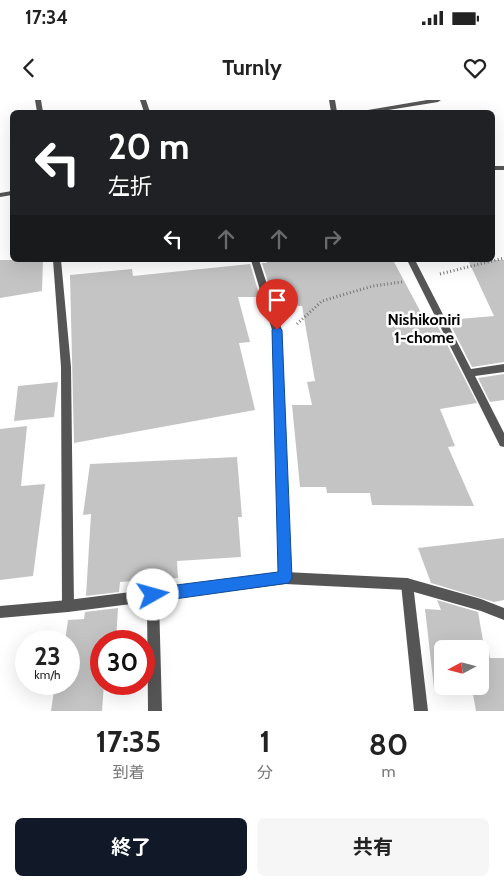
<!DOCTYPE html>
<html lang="ja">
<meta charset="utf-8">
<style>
body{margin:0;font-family:Cabin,"Noto Sans JP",sans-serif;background:#f6f6f6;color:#222;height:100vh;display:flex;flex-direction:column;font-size:19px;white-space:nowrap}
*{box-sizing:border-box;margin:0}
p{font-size:16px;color:#767676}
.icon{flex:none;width:28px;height:28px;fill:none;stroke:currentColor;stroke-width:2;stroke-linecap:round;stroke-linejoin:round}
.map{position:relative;height:611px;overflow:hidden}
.panel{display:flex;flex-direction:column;background:#fff;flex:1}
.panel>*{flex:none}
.hud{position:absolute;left:10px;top:10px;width:485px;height:152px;border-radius:8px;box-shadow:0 5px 20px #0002;background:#202124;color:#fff;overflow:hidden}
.needle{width:32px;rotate:263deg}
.fabs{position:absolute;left:434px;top:540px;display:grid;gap:10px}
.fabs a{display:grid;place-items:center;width:55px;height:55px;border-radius:8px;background:#fff;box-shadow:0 5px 20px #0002;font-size:25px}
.speed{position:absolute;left:15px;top:530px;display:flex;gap:10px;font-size:25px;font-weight:700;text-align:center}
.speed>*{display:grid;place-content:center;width:65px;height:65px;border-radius:50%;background:#fff;box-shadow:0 5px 20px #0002;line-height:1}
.speed small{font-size:12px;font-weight:400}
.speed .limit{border:8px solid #d22;background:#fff;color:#111}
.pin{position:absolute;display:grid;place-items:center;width:42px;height:42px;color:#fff;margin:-51px -21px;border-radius:50% 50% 50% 0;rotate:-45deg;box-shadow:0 0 5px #0007}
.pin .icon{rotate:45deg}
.me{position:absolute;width:55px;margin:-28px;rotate:83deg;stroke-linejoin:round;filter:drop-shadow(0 0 4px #0008)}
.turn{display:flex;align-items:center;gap:18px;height:105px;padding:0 15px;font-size:22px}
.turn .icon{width:65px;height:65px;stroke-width:2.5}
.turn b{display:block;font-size:35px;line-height:42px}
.lanes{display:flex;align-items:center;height:48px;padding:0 15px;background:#0003;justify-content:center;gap:25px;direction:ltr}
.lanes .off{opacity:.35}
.eta{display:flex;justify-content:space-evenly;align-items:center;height:85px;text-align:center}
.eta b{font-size:30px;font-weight:700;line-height:35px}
.cta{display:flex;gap:10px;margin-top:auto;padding:10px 15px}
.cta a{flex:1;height:58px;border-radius:8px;background:#111827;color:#fff;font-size:20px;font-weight:700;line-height:58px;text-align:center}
.cta a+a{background:#f6f6f6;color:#222}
.status{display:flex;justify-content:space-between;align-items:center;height:35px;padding:0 25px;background:#fff;direction:ltr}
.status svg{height:14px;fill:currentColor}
header{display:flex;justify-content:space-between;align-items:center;height:65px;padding:0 15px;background:#fff;font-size:22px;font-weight:700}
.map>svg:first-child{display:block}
</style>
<div class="status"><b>17:34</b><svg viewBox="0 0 49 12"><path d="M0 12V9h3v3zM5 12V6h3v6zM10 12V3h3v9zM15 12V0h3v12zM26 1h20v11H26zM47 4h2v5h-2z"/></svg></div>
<header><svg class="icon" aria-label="back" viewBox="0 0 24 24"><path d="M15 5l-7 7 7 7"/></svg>Turnly<svg class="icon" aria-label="heart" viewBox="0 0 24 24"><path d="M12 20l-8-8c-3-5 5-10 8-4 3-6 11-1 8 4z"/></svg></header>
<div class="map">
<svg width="504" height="611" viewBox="0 0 504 611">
<rect width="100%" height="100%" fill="#fff"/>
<g fill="#c4c4c4" fill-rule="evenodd">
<path d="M0,160H43L42,191L0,198Z"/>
<path d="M266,160H393L426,222L435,221L477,303L440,309L455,346L448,347L474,406L372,405L370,393H327L326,387H300L292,305H312L307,282L315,281L302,206H288L286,197H273L262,163H267Z"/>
<path d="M468,160H504V262L472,267L448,220L494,216Z"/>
<path d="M250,164L260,197H238L250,242L239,243L255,310L74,343L70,175L132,169L133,176Z"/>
<path d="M504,274V300L490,302L478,278Z"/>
<path d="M58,282L54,317L14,321L18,286Z"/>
<path d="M27,326L21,386L45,384L33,476L0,480V329Z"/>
<path d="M237,357L242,417H238L241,457L177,461L178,478L120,482L119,492L86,496L91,414L83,415L90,364Z"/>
<path d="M504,438V500L494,502L431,483L418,448Z"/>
<path d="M437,500L478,512L485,552L489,553L490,558H504V611H476L472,589L434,588L425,509L441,510ZM442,549H480V586H442Z"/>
<path d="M118,508L116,541H101V584H104L102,611H51L55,584H69V541H65L68,520L84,519L85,512Z"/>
</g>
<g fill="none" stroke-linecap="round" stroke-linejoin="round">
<g stroke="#777" stroke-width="3" stroke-dasharray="1 2.5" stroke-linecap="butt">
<path d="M440,174L504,158"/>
<path d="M297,224L322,201L373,186L402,182"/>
</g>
<g fill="#555" fill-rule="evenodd">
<path d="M53,160H61L71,267L74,506L72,510L68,512L64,510L62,506L61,267Z"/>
<path d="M285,472L407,478L481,499L504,508V520L481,511L407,490L285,484L281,482L279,478L281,474Z"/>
</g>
<g fill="#555" fill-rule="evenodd">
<path d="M35,0H41L43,12H37Z"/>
<path d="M140,0H146L150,12H144Z"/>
<path d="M329,0H335L337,12H331Z"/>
<path d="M427,0H441L438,2L376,12H365L368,10Z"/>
<rect x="492" y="66" width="12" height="4"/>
<path d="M12,91V95L0,97V93Z"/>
<path d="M251,160H259L282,230L291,478L289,482L285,484L159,500L162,611H148L147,502L68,512L0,518V506L68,500L279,473L272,230Z"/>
<path d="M407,160H415L471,269L504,264V272L475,276L504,333V347L500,346Z"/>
<path d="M407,478L411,480L413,484L428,611H414L401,484L403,480Z"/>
</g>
</g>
<path fill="#1a73e8" stroke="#114b97" d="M277,226L282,230L292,478L289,483L153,502L148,500L146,495L148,490L153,488L278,472L272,230Z"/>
<g text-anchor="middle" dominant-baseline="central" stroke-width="5" stroke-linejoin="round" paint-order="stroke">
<g font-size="16" font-weight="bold" fill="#000" stroke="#fff">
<text x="424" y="219">Nishikoniri<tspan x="424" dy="18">1-chome</tspan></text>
</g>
</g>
</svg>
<div class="fabs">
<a><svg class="needle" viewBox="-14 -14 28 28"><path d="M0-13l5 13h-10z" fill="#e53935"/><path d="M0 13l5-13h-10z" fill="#767676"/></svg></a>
</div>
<div class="speed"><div>23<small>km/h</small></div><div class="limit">30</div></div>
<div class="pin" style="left:277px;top:230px;background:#d93025"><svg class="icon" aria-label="arrive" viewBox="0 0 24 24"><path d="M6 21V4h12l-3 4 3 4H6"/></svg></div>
<svg class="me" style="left:153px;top:495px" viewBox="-20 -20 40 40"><circle r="19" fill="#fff"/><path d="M0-13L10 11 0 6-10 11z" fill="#1a73e8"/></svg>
<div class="hud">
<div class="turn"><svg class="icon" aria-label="left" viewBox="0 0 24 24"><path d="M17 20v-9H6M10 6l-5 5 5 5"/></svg><div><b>20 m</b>左折</div></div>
<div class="lanes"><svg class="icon" aria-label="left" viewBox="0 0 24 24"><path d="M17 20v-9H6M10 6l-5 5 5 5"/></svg><svg class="icon off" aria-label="ahead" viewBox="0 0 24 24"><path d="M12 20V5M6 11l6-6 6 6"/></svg><svg class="icon off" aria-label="ahead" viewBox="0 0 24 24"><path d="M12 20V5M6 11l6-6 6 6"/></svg><svg class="icon off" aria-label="right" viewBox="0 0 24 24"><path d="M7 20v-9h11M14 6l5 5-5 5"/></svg></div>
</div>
</div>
<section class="panel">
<div class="eta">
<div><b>17:35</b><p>到着</p></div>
<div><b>1</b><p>分</p></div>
<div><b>80</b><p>m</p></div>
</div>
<div class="cta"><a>終了</a><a>共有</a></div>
</section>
